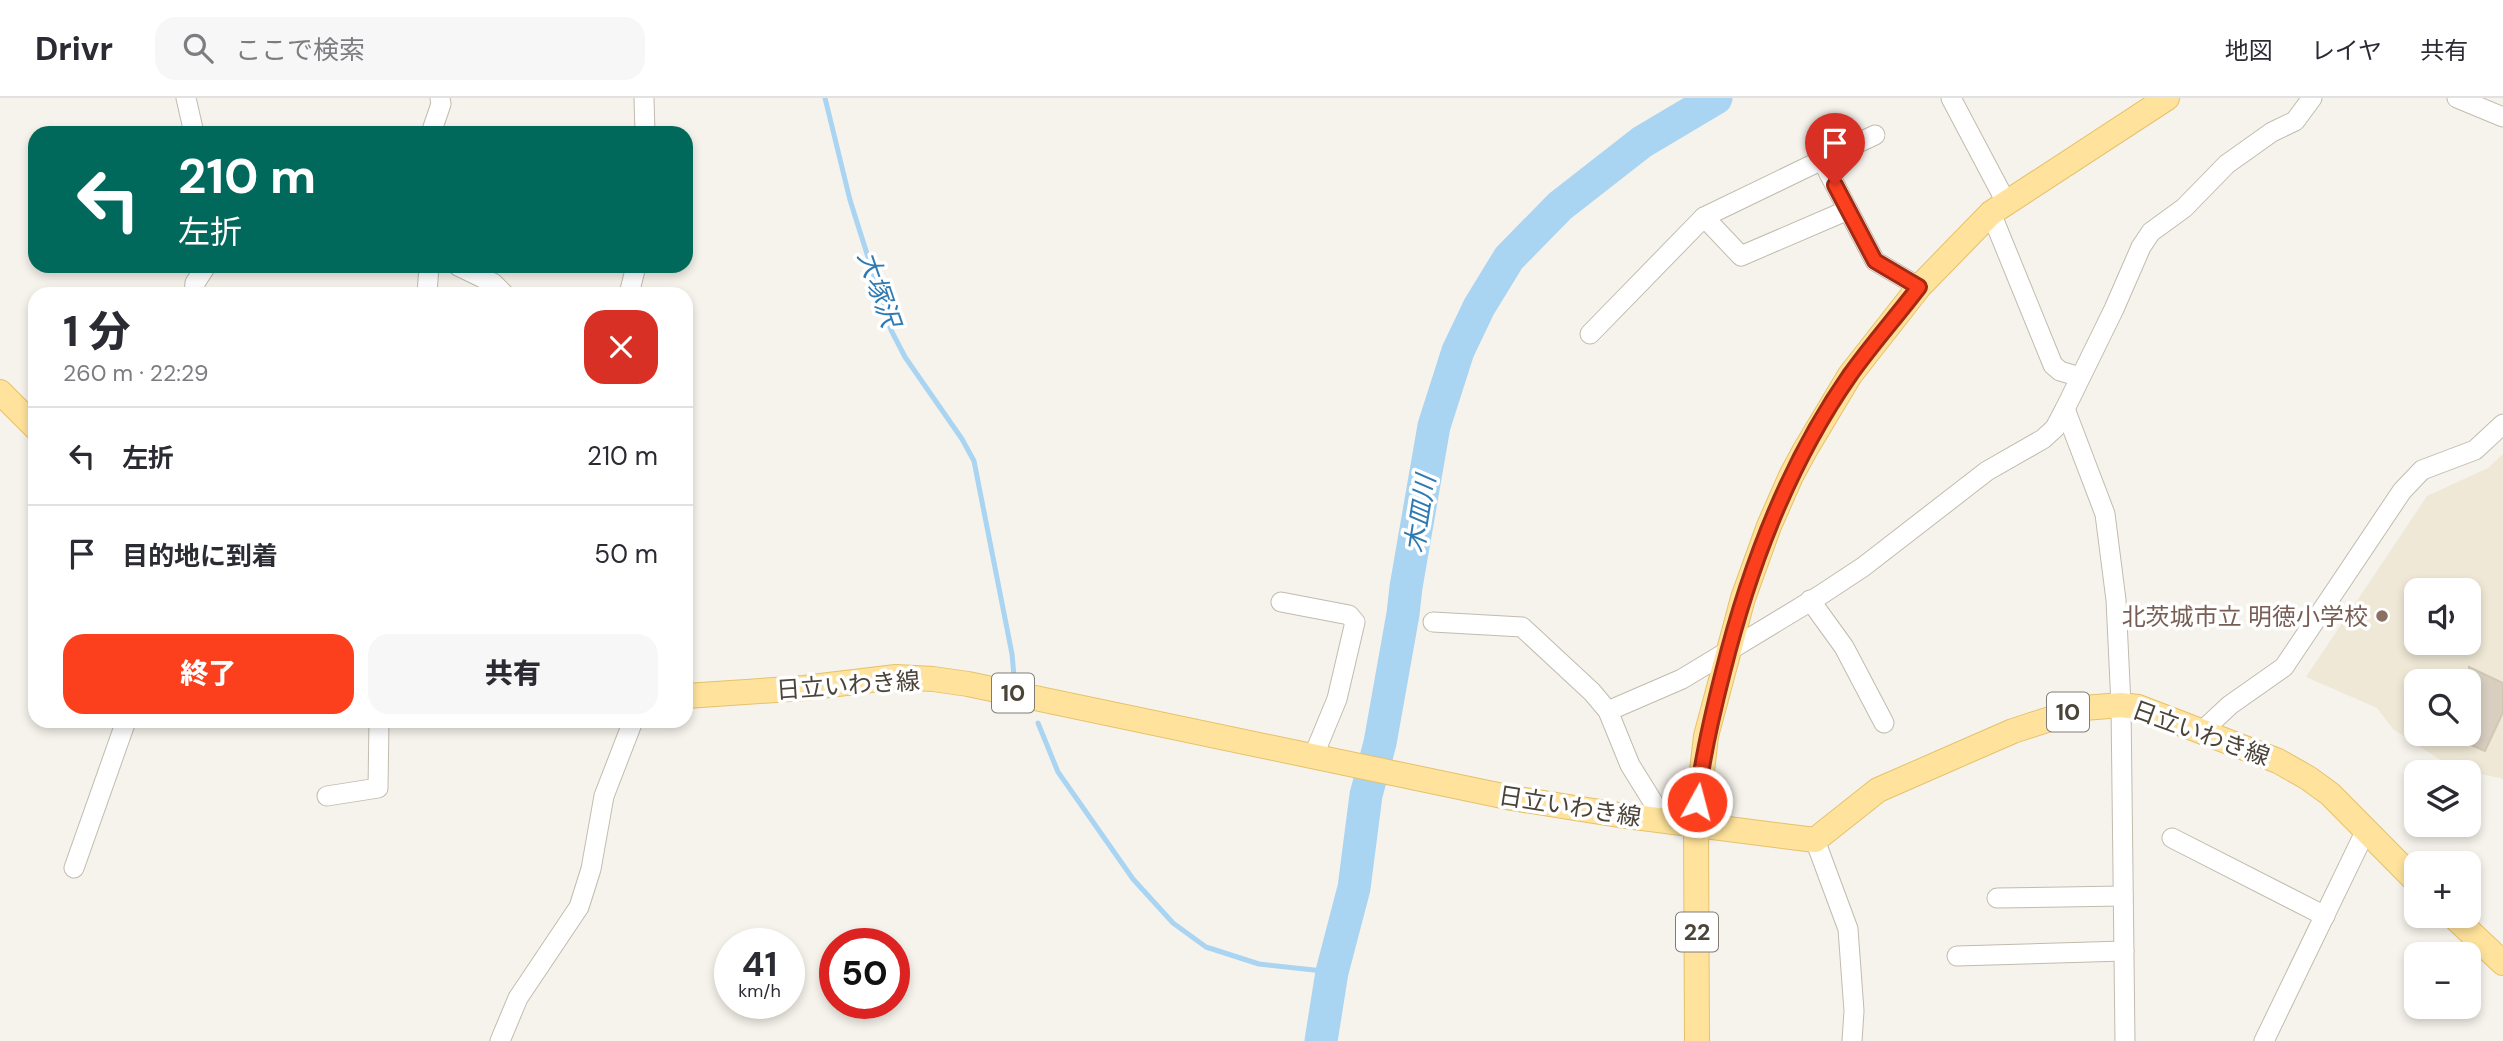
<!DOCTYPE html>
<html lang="ja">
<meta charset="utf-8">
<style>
body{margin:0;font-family:"DM Sans","Noto Sans JP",sans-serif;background:#f7f7f7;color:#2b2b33;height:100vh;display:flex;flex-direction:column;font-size:26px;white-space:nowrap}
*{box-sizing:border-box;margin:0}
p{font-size:23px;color:#7c7c81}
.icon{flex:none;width:38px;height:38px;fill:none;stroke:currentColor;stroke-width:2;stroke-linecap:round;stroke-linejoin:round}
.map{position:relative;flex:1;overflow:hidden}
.panel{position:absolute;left:28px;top:189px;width:665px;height:441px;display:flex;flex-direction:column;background:#fff;border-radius:21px;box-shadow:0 4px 10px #0003}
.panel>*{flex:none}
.hud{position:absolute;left:28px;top:28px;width:665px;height:147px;border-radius:21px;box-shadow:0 4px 10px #0003;background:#00695c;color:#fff;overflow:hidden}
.controls{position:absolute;left:2404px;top:480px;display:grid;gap:14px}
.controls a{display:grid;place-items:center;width:77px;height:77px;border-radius:14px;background:#fff;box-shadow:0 4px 10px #0003;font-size:35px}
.speed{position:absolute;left:714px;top:830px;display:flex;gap:14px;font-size:35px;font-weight:700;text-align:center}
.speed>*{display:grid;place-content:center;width:91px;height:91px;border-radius:50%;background:#fff;box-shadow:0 4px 10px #0003;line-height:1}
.speed small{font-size:18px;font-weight:400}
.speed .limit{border:10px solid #d22;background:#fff;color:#111}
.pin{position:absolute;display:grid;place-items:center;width:60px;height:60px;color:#fff;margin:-72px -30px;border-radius:50% 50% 50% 0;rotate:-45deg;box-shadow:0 0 7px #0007}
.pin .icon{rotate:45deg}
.me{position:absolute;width:77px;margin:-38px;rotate:7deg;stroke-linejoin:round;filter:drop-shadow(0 0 5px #0008)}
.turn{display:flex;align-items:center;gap:24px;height:147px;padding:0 35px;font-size:32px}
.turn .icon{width:91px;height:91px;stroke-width:2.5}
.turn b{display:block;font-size:49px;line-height:60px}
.round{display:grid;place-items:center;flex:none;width:74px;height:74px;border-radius:21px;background:#f7f7f7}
.overview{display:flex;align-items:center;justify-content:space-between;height:119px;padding:0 35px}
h1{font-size:42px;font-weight:800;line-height:52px}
.button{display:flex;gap:14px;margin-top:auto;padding:14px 35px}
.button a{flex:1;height:80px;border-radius:21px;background:#fc3f1d;color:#fff;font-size:28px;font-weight:800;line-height:80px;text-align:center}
.button a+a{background:#f7f7f7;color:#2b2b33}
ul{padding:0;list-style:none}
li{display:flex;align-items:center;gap:21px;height:98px;padding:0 35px;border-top:2px solid #e1e1e2}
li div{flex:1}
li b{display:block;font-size:26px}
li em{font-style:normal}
header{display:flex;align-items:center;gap:42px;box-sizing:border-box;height:98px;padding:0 35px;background:#fff;border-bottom:2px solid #e1e1e2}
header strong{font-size:33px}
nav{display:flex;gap:38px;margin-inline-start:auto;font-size:24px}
.search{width:490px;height:63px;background:#f7f7f7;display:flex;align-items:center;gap:18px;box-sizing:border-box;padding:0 24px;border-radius:21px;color:#7c7c81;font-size:26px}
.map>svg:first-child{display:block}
</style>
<header>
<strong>Drivr</strong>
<div class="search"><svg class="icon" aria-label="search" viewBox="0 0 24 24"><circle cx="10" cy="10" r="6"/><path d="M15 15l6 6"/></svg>ここで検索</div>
<nav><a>地図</a><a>レイヤ</a><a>共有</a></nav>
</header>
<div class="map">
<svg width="2503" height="943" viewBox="0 0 2503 943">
<rect width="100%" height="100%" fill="#f6f3ec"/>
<path fill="#efe8d6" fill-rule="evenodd" d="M2503,356V681L2451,669L2393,631L2377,610L2306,579L2427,398L2488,370ZM2417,492H2469V544H2417ZM2417,583H2469V635H2417Z"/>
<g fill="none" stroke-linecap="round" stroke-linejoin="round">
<g stroke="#a9d4f2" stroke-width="5">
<path d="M825,0L850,102L891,232L905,259L962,341L974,363L1012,556L1014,578"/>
<path d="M1038,625L1058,674L1133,781L1173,825L1206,849L1259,866L1332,874"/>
</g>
<path stroke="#a9d4f2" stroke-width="33" d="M1321,943L1332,874L1354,790L1366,697L1380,645L1403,516L1406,489L1434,328L1458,253L1479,209L1509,160L1560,108L1642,44L1716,0"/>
</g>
<path fill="#d8cfc1" stroke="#d3c7b4" stroke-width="2" d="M2469,569L2503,585V614L2485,653L2469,646Z"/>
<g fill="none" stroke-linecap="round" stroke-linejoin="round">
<g stroke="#c2bbae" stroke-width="21">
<g id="minor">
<path d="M186,0L194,35"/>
<path d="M644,0L645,35"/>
<path d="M1951,0L2006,104"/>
<path d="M2457,0L2503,19"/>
<path d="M431,35L441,6L440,0"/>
<path d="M1848,112L1822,62L1875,37"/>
<path d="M1991,115L2053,267L2060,273L2080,279"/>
<path d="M1704,119L1822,62"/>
<path d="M458,168L493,185L504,196"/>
<path d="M194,196L195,185L206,168"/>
<path d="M427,196L429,168"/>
<path d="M629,196L636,168"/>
<path d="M1590,236L1704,119L1741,158L1848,112L1875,163L1919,189"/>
<path d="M2065,311L2105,416L2116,502L2121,607L2125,943"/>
<path d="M1810,502L1844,549L1884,625"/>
<path d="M1281,504L1349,517L1355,524L1337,601L1313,659"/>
<path d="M1433,524L1522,529L1592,594L1608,613L1630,667L1653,704L1661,722"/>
<path d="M1608,613L1682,581L1819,498L1863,469L1987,373L2043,341L2055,330L2065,311L2114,211L2141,149L2151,134L2184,110L2227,66L2272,34L2295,23L2312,0"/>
<path d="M2201,634L2230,607L2284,569L2402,393L2422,372L2475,352L2503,326"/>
<path d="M327,698L378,690L379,623"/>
<path d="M2172,740L2325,818"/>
<path d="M1815,742L1848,831L1854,913L1852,943"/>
<path d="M74,770L126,623"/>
<path d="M1997,800L2123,798"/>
<path d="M1957,858L2124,853"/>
<path d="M500,943L518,900L579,809L591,771L604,698L633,623"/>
<path d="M2264,943L2366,732"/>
</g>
</g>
<g stroke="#e6c16a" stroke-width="26">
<g id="major">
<path d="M0,294L35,329"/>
<path d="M686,598L804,590L896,579L933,581L968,586L1512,700L1619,717L1815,742L1878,692L2013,633L2084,610L2121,607L2138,609L2278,663L2308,680L2330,696L2417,784"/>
<path d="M2452,817L2503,865"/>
<path d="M1697,943L1696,726L1706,638L1743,500L1769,428L1791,378L1805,352L1850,277L1919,189L1991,115L2167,0"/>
</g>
</g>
<use href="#minor" stroke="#fff" stroke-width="19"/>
<use href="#major" stroke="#ffe39c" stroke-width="24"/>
</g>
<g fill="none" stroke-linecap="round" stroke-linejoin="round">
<g stroke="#a42913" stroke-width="18">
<path id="route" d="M1697,704C1702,659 1712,617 1723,574C1749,469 1788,366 1850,277C1872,246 1897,218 1919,189L1875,163L1835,87"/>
</g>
<use href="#route" stroke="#fc3f1d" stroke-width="12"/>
</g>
<circle fill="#8d6e63" stroke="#fff" stroke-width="2.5" cx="2382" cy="518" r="7"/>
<g text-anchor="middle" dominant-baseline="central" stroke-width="7" stroke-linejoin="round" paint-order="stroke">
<g fill="#fff" stroke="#817c74" stroke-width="2">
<rect x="992" y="575.5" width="42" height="39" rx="5"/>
<rect x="2047" y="594.5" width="42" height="39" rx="5"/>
<rect x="1676" y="814.5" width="42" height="39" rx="5"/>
</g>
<g font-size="23" font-weight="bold" fill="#4b4439">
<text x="1013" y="595">10</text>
<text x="2068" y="614">10</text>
<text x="1697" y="834">22</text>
</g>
<g font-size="24" fill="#785e54" stroke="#fff" text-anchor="end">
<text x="2368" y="518">北茨城市立 明徳小学校</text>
</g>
<g font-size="24" fill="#4b4439" stroke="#fff">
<text transform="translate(848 587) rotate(-4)">日立いわき線</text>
<text transform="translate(2201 635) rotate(20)">日立いわき線</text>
<text transform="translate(1570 708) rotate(9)">日立いわき線</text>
</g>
<g font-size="26" font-style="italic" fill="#2e7ab2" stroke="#fff">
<text transform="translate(879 191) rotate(71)">大塚沢</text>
<text transform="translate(1420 416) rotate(-81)">木皿川</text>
</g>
</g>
</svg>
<div class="controls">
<a><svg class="icon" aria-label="sound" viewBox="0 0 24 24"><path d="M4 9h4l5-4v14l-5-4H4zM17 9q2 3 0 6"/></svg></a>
<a><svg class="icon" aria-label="search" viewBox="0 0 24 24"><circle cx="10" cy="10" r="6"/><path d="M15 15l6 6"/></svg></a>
<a><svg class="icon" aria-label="layers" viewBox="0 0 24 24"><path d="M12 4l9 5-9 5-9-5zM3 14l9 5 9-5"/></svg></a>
<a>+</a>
<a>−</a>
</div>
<div class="speed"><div>41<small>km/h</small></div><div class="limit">50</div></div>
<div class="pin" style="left:1835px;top:87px;background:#d93025"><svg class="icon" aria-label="arrive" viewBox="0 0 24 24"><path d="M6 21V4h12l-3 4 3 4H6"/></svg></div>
<svg class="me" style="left:1697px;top:704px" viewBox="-20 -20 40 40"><circle r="17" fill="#fc3f1d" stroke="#fff" stroke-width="3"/><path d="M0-11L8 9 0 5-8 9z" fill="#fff"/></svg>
<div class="hud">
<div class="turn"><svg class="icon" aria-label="left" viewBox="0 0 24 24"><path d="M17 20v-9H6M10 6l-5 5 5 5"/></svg><div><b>210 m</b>左折</div></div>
</div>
<section class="panel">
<div class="overview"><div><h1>1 分</h1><p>260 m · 22:29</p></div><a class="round" style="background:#d93025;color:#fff"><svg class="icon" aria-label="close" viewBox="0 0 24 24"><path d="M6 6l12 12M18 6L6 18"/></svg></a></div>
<ul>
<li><svg class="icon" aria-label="left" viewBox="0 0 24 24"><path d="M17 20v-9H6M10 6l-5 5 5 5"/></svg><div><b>左折</b></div><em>210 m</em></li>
<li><svg class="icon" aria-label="arrive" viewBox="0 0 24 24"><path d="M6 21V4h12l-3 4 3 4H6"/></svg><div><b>目的地に到着</b></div><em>50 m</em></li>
</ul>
<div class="button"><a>終了</a><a>共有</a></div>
</section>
</div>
